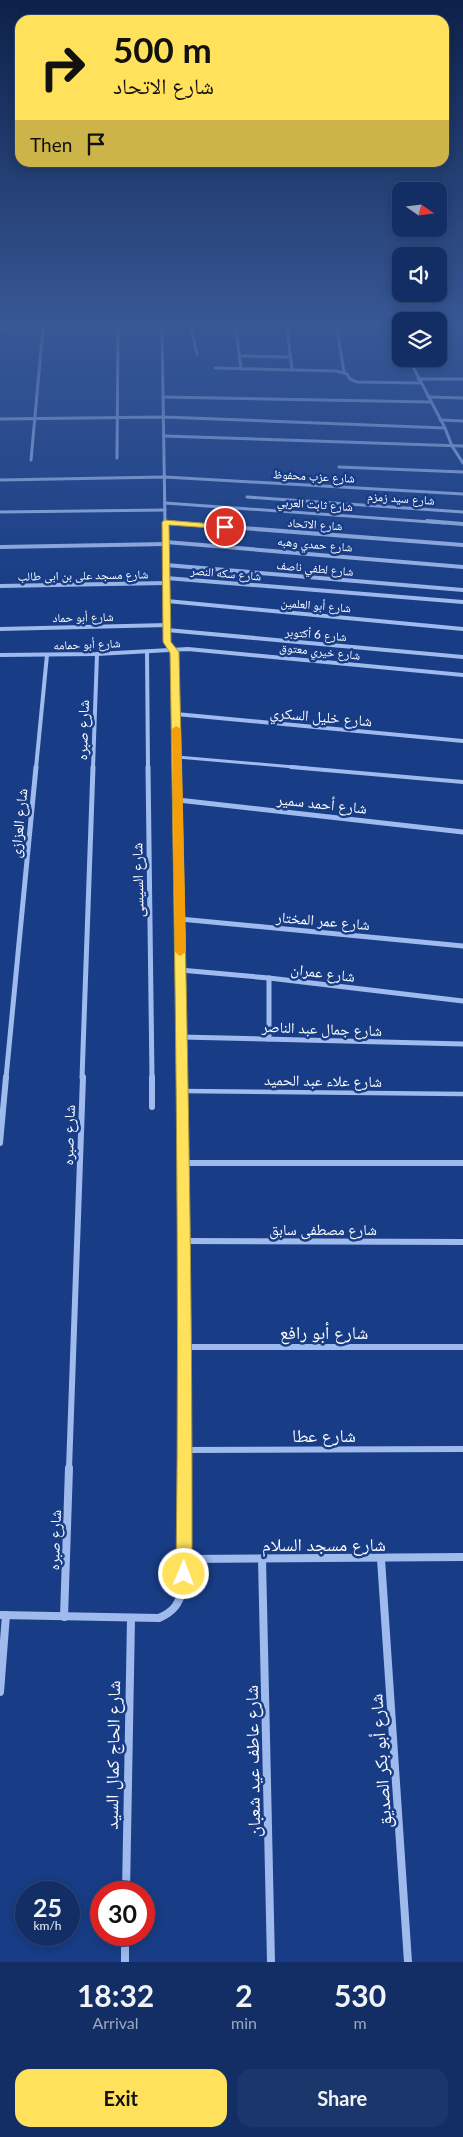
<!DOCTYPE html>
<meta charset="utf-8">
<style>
body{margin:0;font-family:Lato,"Noto Naskh Arabic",sans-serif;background:#1b366a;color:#f1f3f6;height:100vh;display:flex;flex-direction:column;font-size:19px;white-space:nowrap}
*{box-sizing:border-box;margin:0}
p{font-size:16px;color:#9ca8bf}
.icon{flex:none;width:28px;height:28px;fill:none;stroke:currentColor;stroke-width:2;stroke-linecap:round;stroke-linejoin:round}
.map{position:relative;height:1962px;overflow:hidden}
.drawer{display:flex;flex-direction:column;background:#122e64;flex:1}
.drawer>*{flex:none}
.hud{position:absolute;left:15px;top:15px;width:434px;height:152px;border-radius:15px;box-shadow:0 2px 12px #0003,0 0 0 1px #314a78;background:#ffe15b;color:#111;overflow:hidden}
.needle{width:32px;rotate:104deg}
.fabs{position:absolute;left:392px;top:182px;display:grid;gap:10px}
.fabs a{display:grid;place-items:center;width:55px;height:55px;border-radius:10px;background:#122e64;box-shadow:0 2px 12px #0003,0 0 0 1px #314a78;font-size:25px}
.speed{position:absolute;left:15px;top:1881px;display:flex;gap:10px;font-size:25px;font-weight:700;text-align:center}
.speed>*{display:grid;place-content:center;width:65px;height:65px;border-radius:50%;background:#122e64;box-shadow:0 2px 12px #0003,0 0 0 1px #314a78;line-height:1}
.speed small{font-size:12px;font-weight:400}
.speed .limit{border:8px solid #d22;background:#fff;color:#111}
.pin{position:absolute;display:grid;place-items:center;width:42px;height:42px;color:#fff;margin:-21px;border:2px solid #fff;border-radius:50%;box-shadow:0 1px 5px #0007}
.me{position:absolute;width:55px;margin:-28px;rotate:1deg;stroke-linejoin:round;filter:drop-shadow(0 0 4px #0008)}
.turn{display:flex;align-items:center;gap:18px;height:105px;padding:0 15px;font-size:22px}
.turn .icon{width:65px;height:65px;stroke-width:2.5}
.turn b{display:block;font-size:35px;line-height:42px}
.then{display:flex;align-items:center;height:48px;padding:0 15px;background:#0003;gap:10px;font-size:19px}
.eta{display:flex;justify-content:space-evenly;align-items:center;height:85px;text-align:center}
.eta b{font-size:30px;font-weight:700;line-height:35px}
.action{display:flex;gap:10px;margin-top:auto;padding:10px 15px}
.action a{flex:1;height:58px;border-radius:15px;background:#ffe15b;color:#111;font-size:20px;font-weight:700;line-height:58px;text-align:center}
.action a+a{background:#1b366a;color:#f1f3f6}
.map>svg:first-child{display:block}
</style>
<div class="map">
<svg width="463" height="1962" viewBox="0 0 463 1962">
<rect width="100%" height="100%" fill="#183d86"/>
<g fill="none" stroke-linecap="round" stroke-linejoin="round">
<path stroke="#9fbaed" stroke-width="2.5" d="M191,328L197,355"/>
<path stroke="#9fbaed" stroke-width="3" d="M177,757L305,768"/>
<path stroke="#9fbaed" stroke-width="4" d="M291,767L463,782"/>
<path stroke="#9fbaed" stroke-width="4.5" d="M182,1091L463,1094"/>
<g stroke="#9fbaed" stroke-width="3">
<path d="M162,328L165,523"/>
<path d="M236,328L241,369"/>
<path d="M287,328L292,370"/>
<path d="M337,328L344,372"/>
<path d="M393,328L401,344"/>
<path d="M0,329L9,328"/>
<path d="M239,356L290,357"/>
<path d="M409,359L445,428L452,446L463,463"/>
<path d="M215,368L336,371L347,374L350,379L357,382L420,383"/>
<path d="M418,379H463"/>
<path d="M163,397L431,402"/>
<path d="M428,397L463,398"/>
<path d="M0,419L164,417L445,428"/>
<path d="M440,420L463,421"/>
<path d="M164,436L463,446"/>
<path d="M117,458L118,328"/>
<path d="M31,460L43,328"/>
<path d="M339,467L463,472"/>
<path d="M0,480L165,477L463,494"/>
<path d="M247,497L463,512"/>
<path d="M165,503L445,523"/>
<path d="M0,512L165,510"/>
<path d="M165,522L175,523"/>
</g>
<g stroke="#9fbaed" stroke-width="4">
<path d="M165,521L167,642L175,652L177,768"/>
<path d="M427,521L463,524"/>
<path d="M165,522L463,545"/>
<path d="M166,542L463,567"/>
<path d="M0,547L166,544"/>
<path d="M166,565L463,590"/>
<path d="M166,578L463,602"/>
<path d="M0,586L166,583"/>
<path d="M167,601L463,629"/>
<path d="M0,629L167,625"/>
<path d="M167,630L463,657"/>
<path d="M147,652L148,768"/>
<path d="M0,655L97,654L188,649L463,675"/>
<path d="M176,714L463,741"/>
<path d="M36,768L47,655"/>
<path d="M93,768L97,654"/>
</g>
<g stroke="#9fbaed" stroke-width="5">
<path d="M148,767L152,1078"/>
<path d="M177,767L181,1078"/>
<path d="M178,800L463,832"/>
<path d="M180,919L463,946"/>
<path d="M180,970L269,978L463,1001"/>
<path d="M269,978V1039"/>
<path d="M181,1037L463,1044"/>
<path d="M6,1078L36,767"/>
<path d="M82,1078L93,767"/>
</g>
<g stroke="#9fbaed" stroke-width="6">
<path d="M152,1077V1107"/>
<path d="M181,1077L183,1469"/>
<path d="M0,1143L6,1077"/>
<path d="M182,1163H463"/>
<path d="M183,1241L463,1242"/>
<path d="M184,1347H463"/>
<path d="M185,1450L463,1449"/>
<path d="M69,1469L83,1077"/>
</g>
<g stroke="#9fbaed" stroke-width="8">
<path d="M184,1559L463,1557"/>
<path d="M262,1559L271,1962"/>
<path d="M381,1559L408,1962"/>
<path d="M0,1615L159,1618C175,1611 178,1604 184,1588L183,1468"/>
<path d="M64,1617L69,1468"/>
<path d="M0,1692L6,1615"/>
<path d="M126,1892L131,1619"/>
<path d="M125,1935V1962"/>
</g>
</g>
<linearGradient id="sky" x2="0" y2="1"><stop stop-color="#0d224a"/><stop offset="0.54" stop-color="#375795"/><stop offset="1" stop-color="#375795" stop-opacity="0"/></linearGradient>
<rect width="463" height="602" fill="url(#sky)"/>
<path fill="#ffe15b" stroke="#a6923b" d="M165,520L225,525L229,527L225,529L169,525L171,642L179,652C186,959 193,1267 192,1574L190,1579L184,1582L178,1579L176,1574C180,1267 175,960 170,653L163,642L162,522Z"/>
<path fill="#f59e0b" d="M176,726L181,729L186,952L180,956L175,952L172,729Z"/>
<g text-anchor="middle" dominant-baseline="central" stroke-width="5" stroke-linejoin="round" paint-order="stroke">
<g font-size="12" fill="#fff" stroke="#183d86">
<text transform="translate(314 476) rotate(3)">شارع عزب محفوظ</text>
<text transform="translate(401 498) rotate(4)">شارع سيد زمزم</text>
<text transform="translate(315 504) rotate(4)">شارع ثابت العربي</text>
<text transform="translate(315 524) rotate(4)">شارع الاتحاد</text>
<text transform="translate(315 544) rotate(5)">شارع حمدي وهبه</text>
<text transform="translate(315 568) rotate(5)">شارع لطفي ناصف</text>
<text transform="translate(226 573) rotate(5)">شارع سكه النصر</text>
<text transform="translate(83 575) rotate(-1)">شارع مسجد على بن ابى طالب</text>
<text transform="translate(316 605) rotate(5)">شارع أبو العلمين</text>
<text transform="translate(83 617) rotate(-1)">شارع أبو حماد</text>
<text transform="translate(316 634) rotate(5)">شارع 6 أكتوبر</text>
<text transform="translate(87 644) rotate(-2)">شارع أبو حمامه</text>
<text transform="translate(320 651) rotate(6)">شارع خيري معتوق</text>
</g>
<g font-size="15" fill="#fff" stroke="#183d86">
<text transform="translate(321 716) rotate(5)">شارع خليل السكري</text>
<text transform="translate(82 730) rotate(-88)">شارع صبره</text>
<text transform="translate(322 803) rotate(6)">شارع أحمد سمير</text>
<text transform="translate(18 823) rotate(-84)">شارع العزازى</text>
<text transform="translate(137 880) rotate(-91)">شارع السيسى</text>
<text transform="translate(323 920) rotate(5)">شارع عمر المختار</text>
<text transform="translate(323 972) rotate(7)">شارع عمران</text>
<text transform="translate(322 1028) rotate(2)">شارع جمال عبد الناصر</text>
<text transform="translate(323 1080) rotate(1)">شارع علاء عبد الحميد</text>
<text transform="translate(68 1135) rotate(-88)">شارع صبره</text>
<text x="323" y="1229">شارع مصطفى سابق</text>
<text transform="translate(54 1540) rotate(-88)">شارع صبره</text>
</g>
<g font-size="18" fill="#fff" stroke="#183d86">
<text x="324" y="1332">شارع أبو رافع</text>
<text x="324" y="1435">شارع عطا</text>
<text x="324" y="1544">شارع مسجد السلام</text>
<text transform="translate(112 1755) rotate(-89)">شارع الحاج كمال السيد</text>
<text transform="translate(252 1761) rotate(-91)">شارع عاطف عيد شعبان</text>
<text transform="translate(380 1761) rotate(-94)">شارع أبو بكر الصديق</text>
</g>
</g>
</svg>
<div class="fabs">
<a><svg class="needle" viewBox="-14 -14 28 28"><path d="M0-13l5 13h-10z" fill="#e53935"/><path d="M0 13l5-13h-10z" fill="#9ca8bf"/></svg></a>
<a><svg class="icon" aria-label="sound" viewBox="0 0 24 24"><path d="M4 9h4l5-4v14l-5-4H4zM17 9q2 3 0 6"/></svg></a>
<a><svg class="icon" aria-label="layers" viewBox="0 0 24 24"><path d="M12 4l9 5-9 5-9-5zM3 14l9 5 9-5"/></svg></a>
</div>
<div class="speed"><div>25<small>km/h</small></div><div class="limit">30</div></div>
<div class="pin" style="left:225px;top:527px;background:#d93025"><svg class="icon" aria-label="arrive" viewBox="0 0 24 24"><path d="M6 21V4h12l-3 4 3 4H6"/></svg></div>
<svg class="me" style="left:184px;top:1574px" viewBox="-20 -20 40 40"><circle r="17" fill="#ffe15b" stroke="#fff" stroke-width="3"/><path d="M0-11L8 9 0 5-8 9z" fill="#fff"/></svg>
<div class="hud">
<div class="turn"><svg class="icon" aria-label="right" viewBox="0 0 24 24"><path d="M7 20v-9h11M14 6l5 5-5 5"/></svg><div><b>500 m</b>شارع الاتحاد</div></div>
<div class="then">Then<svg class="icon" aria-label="arrive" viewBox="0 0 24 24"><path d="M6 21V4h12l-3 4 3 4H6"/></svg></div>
</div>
</div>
<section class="drawer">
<div class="eta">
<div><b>18:32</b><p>Arrival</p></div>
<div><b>2</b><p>min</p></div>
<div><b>530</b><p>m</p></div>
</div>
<div class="action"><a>Exit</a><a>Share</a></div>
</section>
